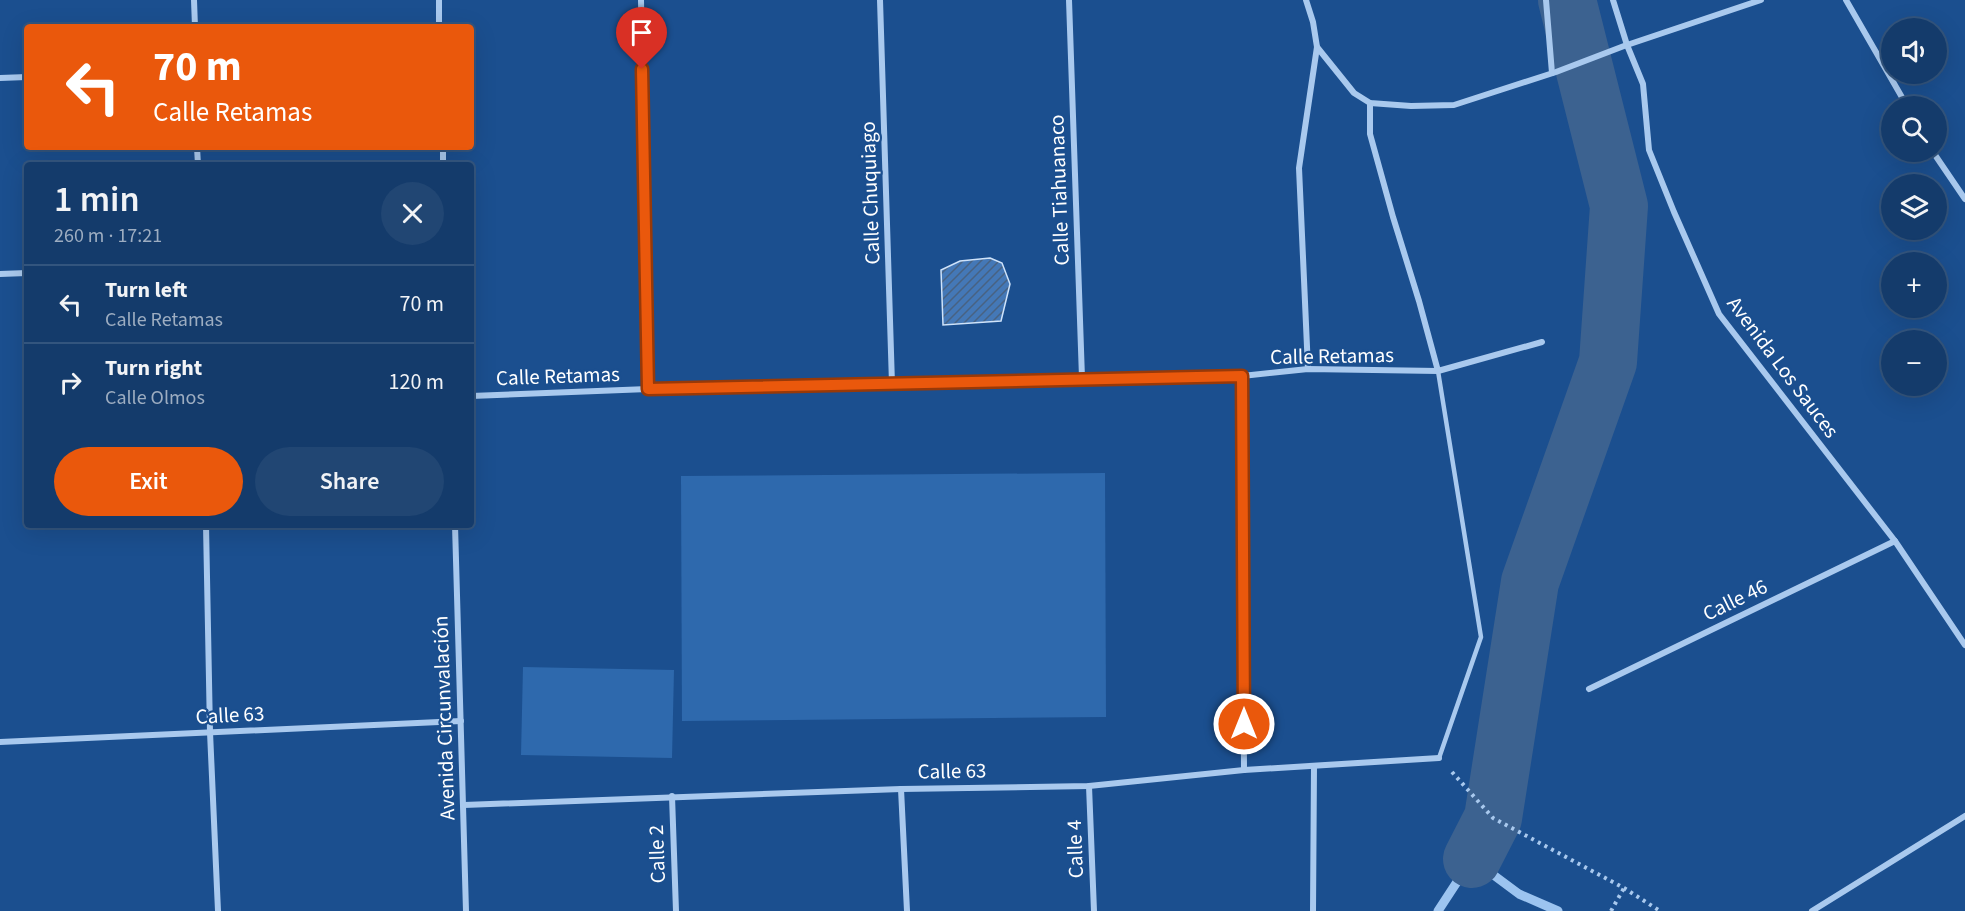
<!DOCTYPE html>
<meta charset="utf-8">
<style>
body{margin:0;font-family:"Source Sans 3",sans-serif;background:#214673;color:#f1f3f6;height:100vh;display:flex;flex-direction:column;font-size:22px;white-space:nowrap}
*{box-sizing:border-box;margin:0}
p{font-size:20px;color:#9dadc1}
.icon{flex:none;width:33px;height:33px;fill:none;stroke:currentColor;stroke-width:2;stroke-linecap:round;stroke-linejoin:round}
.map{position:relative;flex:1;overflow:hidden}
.side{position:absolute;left:24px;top:162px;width:450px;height:366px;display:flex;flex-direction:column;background:#143b6b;border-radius:6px;box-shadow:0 6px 24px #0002,0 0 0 2px #33557e}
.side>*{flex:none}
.banner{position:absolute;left:24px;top:24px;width:450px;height:126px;border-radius:6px;box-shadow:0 6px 24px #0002,0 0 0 2px #33557e;background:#ea580c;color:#fff;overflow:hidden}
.tools{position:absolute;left:1881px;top:18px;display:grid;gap:12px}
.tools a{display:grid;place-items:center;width:66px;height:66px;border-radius:50%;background:#143b6b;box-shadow:0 6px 24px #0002,0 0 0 2px #33557e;font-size:30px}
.pin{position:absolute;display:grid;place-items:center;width:51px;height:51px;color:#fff;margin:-62px -26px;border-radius:50% 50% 50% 0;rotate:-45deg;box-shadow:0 0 6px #0007}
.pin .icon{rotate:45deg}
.me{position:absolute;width:66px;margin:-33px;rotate:0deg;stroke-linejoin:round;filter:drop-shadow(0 0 4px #0008)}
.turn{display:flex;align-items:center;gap:21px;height:126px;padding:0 30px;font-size:27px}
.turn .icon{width:78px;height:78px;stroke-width:2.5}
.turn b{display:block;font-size:42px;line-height:51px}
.round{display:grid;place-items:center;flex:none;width:63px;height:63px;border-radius:32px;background:#214673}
.summary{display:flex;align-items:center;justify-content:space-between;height:102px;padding:0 30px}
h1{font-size:36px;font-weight:600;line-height:45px}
.action{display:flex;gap:12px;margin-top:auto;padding:12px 30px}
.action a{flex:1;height:69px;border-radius:36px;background:#ea580c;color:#fff;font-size:24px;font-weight:600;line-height:69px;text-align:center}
.action a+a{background:#214673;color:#f1f3f6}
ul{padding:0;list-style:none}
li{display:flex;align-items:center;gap:18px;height:78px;padding:0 30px;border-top:2px solid #33557e}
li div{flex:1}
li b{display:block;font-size:22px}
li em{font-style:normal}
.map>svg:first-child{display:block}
</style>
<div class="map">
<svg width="1965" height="911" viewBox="0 0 1965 911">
<defs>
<pattern id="building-hatch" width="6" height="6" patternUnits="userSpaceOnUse" patternTransform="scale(1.5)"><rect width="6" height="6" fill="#4478b7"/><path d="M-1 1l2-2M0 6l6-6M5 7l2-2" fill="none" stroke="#486282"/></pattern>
</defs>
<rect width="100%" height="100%" fill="#1b4f8f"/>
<g fill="#2e69ad">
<path d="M1105,473L1106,717L682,721L681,476Z"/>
<path d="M523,667L674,670L672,758L521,755Z"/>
</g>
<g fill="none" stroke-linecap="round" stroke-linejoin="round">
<path stroke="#9cc4f0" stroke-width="9" d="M1438,911L1472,859L1519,894L1558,911"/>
<path stroke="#3c6290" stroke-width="58" d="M1472,859L1493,818L1530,582L1608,362L1619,206L1567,0"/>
</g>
<path fill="url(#building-hatch)" stroke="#cfe3fa" stroke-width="1.5" d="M990,258L1002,263L1010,284L1001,321L943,325L941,270L960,261Z"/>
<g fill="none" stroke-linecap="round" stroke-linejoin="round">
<g stroke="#a9c9ee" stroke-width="4" stroke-dasharray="3 4.5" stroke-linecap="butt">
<path d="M1452,772L1493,818L1624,888L1660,911"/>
<path d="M1611,911L1624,888"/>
</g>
<path stroke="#a9c9ee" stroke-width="4.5" d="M1438,371L1481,637L1439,758"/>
<g stroke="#a9c9ee" stroke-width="6">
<path d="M194,0L195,27"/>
<path d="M439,0V27"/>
<path d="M641,0L648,389"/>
<path d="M880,0L892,384"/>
<path d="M1069,0L1082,378"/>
<path d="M1306,0L1313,22L1317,47L1354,93L1370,103L1411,106L1454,105L1556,72L1624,46L1761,0"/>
<path d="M1546,0L1552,73"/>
<path d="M1613,0L1627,45L1643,84L1649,150L1674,212L1719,314L1895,541L1965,645"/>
<path d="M1846,0L1907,106"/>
<path d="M0,78L27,77"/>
<path d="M1370,103V134L1393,217L1419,301L1438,371"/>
<path d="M197,147L198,165"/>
<path d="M443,147V165"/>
<path d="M1933,152L1965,199"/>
<path d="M0,274L27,273"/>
<path d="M1308,369L1299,168L1317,47"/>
<path d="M1242,376L1244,770"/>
<path d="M471,396L648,389L1082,378L1242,376L1308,369L1438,371L1542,342"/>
<path d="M206,525L210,732L218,911"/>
<path d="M455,525L466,911"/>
<path d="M1589,689L1895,541"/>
<path d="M0,742L461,721"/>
<path d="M1089,786L1094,911"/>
<path d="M901,789L907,911"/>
<path d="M672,796L676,911"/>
<path d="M464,805L901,789L1089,786L1244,770L1439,758"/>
<path d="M1313,911L1314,766"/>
<path d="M1812,911L1965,816"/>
</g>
</g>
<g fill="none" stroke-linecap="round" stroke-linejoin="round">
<g stroke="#983908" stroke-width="15">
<path id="route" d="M642,69L648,389L1242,376L1244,724"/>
</g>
<use href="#route" stroke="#ea580c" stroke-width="10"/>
</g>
<g text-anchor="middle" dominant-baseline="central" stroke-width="4.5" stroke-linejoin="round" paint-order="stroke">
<g font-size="21" fill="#fff" stroke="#1b4f8f">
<text transform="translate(1059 190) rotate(-92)">Calle Tiahuanaco</text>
<text transform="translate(870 193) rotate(-92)">Calle Chuquiago</text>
<text transform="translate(1332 356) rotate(-1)">Calle Retamas</text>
<text transform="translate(1783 367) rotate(53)">Avenida Los Sauces</text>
<text transform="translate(558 376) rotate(-2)">Calle Retamas</text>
<text transform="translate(1735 600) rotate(-26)">Calle 46</text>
<text transform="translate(230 715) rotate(-3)">Calle 63</text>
<text transform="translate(444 718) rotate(-92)">Avenida Circunvalación</text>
<text transform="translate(952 771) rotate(-1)">Calle 63</text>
<text transform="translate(1075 849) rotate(-92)">Calle 4</text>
<text transform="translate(657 854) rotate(-92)">Calle 2</text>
</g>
</g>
</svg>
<div class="tools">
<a><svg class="icon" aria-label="sound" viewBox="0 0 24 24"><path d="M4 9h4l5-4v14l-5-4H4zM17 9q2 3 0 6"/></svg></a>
<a><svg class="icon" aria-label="search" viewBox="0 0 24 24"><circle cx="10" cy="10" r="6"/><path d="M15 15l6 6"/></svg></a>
<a><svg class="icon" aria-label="layers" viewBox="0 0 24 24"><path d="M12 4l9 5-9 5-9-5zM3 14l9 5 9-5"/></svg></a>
<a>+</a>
<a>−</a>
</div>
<div class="pin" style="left:642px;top:69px;background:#d93025"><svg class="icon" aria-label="arrive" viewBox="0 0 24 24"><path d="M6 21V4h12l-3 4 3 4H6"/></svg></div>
<svg class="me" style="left:1244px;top:724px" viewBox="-20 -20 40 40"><circle r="17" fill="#ea580c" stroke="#fff" stroke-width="3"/><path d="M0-11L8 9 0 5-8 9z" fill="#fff"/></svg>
<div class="banner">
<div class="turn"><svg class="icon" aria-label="left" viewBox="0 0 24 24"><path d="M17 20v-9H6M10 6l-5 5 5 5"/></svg><div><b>70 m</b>Calle Retamas</div></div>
</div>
<section class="side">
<div class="summary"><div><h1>1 min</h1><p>260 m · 17:21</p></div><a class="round"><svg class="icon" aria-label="close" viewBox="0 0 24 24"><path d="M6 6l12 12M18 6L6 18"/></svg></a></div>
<ul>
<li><svg class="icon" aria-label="left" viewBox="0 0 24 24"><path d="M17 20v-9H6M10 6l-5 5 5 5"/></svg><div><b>Turn left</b><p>Calle Retamas</p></div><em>70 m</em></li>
<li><svg class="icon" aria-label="right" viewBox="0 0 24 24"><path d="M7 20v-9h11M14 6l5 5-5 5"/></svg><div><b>Turn right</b><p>Calle Olmos</p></div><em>120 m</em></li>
</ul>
<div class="action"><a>Exit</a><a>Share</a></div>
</section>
</div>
